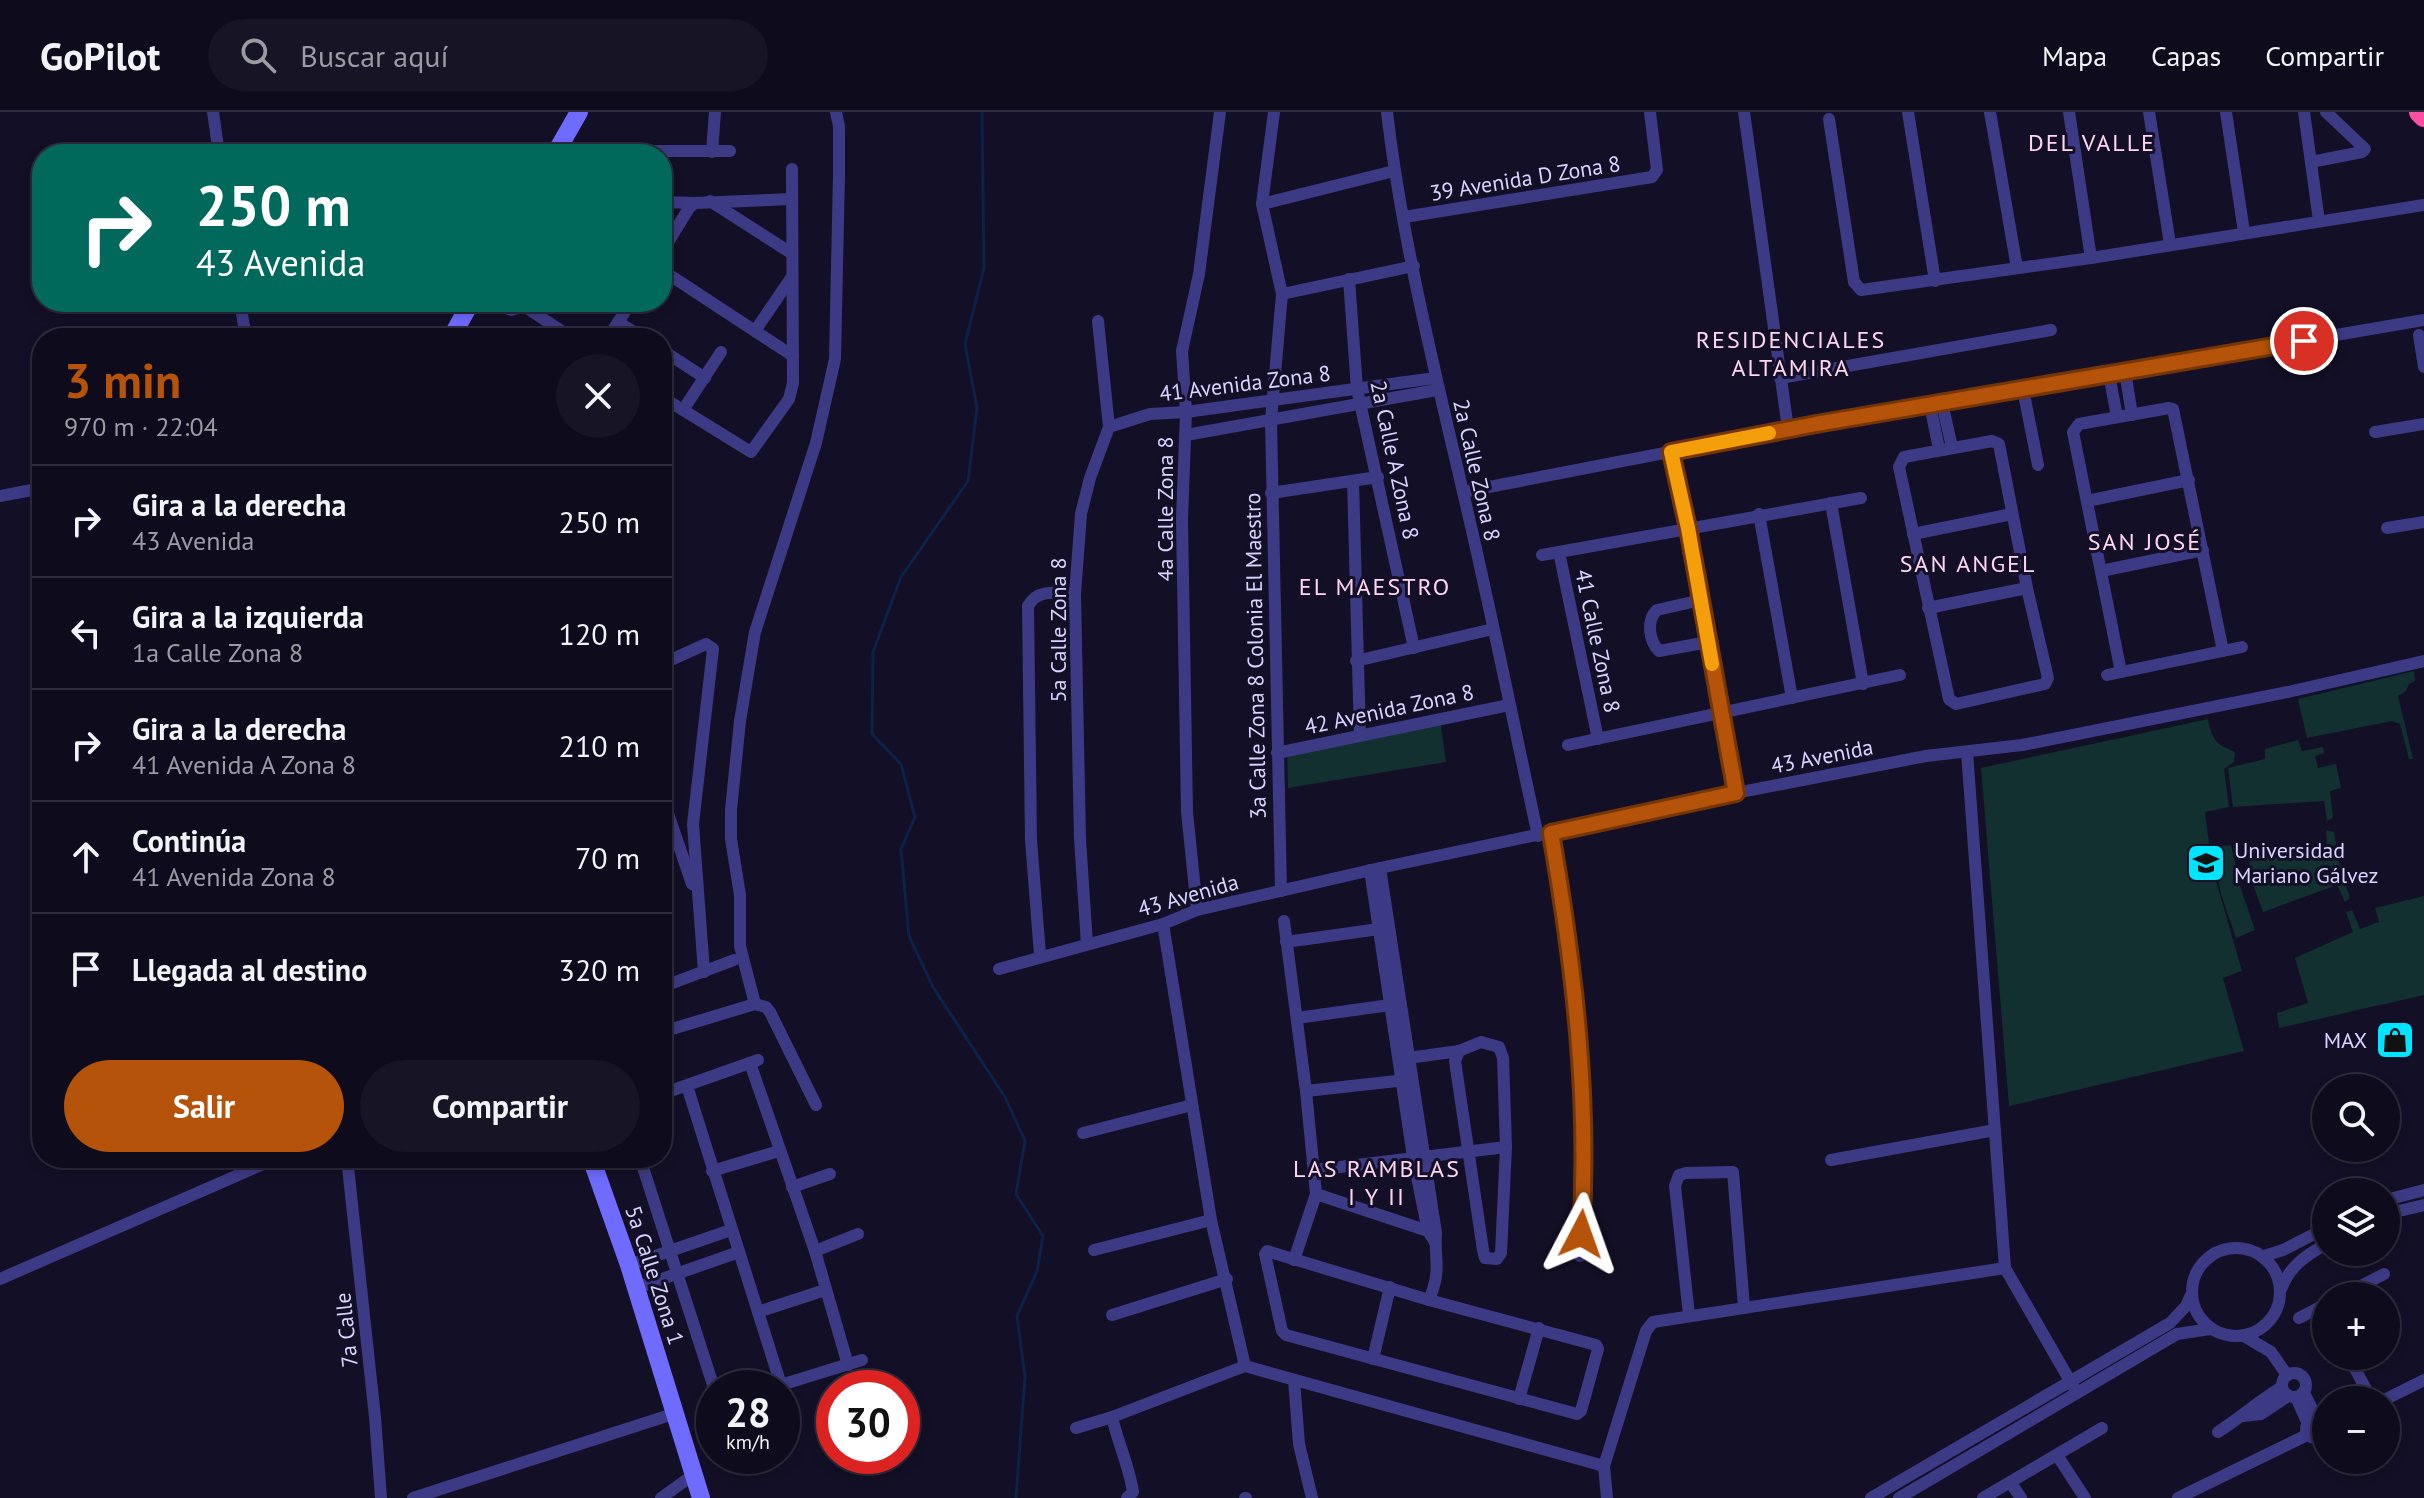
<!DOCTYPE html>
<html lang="es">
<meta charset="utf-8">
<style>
body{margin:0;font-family:"PT Sans",sans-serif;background:#171425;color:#f1f3f6;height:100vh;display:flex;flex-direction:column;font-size:30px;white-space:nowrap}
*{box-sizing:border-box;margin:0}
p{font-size:26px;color:#9b9ba3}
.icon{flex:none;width:44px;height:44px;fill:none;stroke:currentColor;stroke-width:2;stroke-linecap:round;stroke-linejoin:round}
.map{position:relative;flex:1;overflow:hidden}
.drawer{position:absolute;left:32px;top:216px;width:640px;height:840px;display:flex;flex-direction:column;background:#0e0b1c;border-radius:32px;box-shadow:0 4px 12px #0003,0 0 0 2px #2e2b3b}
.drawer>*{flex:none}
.hud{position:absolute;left:32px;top:32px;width:640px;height:168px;border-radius:32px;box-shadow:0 4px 12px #0003,0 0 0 2px #2e2b3b;background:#00695c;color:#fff;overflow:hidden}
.controls{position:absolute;left:2312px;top:962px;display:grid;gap:16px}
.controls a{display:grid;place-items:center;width:88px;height:88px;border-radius:50%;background:#0e0b1c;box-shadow:0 4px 12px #0003,0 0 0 2px #2e2b3b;font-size:40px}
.speed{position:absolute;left:696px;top:1258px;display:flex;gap:16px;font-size:40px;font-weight:700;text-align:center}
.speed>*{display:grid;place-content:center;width:104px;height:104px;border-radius:50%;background:#0e0b1c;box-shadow:0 4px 12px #0003,0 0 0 2px #2e2b3b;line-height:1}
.speed small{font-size:20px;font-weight:400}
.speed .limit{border:12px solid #d22;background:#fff;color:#111}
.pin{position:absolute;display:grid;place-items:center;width:68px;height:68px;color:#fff;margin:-34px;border:4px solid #fff;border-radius:50%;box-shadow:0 2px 8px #0007}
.me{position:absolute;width:88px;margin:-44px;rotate:4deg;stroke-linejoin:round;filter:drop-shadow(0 0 6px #0008)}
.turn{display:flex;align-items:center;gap:28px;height:168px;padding:0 32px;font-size:36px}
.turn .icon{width:104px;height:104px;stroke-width:2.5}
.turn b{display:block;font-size:56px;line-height:68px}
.round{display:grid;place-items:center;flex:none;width:84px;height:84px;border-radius:42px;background:#171425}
.summary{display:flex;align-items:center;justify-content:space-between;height:136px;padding:0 32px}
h1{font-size:48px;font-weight:600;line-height:60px;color:#b45309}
.primary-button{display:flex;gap:16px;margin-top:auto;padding:16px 32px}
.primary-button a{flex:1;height:92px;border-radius:48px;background:#b45309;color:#fff;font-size:32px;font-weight:600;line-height:92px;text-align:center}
.primary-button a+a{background:#171425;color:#f1f3f6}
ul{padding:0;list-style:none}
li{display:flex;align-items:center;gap:24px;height:112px;padding:0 32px;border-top:2px solid #2e2b3b}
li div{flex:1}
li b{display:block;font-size:30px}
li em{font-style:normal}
header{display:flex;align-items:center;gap:48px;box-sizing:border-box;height:112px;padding:0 40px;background:#0e0b1c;border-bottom:2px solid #2e2b3b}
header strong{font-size:38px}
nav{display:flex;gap:44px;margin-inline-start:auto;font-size:28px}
.search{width:560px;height:72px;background:#171425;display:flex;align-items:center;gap:20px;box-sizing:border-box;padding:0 28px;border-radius:44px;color:#9b9ba3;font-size:30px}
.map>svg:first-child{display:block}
</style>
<header>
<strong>GoPilot</strong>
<div class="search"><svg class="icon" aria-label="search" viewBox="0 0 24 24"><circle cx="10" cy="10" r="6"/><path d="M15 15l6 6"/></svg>Buscar aquí</div>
<nav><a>Mapa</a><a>Capas</a><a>Compartir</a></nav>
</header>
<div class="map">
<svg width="2424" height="1386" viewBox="0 0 2424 1386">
<rect width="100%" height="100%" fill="#130f26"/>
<g fill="#12302f">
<path d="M2414,559L2415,569L2409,572L2406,579L2398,584L2413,647H2409L2400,612L2392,609L2307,626L2298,587Z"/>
<path d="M1440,607L1446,650L1288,676L1287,639Z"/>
<path d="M2208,607C2210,618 2213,630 2224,635C2228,637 2232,638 2235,641L2234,650L2224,657L2229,695L2205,700L2212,755L2242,859L2223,866L2244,939L2009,994L1981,656Z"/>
<path d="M2298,628L2302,639L2323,635L2324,641L2315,644L2318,656L2336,652L2341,676L2330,679L2333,706L2327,709L2324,689L2233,695L2228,656L2265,647V637Z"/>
<path d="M2326,718L2334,720L2340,755L2350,786L2345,790L2337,773L2263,800L2250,765L2249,739L2327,735Z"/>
<path d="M2231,733L2241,777L2255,818L2236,826L2221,782L2212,735Z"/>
<path d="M2424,784V883L2279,916L2277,901L2308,891L2295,846L2353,820L2346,800L2352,798L2360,817L2379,810L2375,796Z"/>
</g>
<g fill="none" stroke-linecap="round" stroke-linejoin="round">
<path stroke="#0c2248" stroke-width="3" d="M982,0L984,156L965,232L977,296L968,369L901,465L873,540L872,622L901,652L915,705L901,737L909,824L933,875L1005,985L1025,1029L1016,1082L1043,1124L1037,1159L1017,1204L1025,1265L1016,1386"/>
<g stroke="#3d3a85" stroke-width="12">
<path d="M213,0L219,42"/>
<path d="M1274,0L1262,92L1282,182L1271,308L1281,779"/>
<path d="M1387,0C1402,128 1434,255 1463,380C1490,494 1513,609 1538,724"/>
<path d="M1744,0L1788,317"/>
<path d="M1908,0L1935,169"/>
<path d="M1990,0L2017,156"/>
<path d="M2069,0L2091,146"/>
<path d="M2149,0L2170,132"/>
<path d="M2226,0L2244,120"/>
<path d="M2304,0L2319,109"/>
<path d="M1829,7L1854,170L1861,178L2091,146L2424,93"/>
<path d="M642,39H730"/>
<path d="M712,40L715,0"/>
<path d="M2311,50L2362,40L2365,37L2326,0"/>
<path d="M710,89L791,141"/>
<path d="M662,90L695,91"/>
<path d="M1262,92L1394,59"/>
<path d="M1404,105L1652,65L1657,58L1650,0"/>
<path d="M662,140L689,96L695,91L792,87"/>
<path d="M662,158L793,244"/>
<path d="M1349,167L1357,277L1414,536"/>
<path d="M1282,182L1414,154"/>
<path d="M240,190L246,226"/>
<path d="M491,190L511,198L524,194"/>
<path d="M518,190L572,226"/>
<path d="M618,210L644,226"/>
<path d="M755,219L791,166"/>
<path d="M2419,223L2424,255"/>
<path d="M608,226L631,190"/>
<path d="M662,238L705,266"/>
<path d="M2125,259L2132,303"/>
<path d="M2109,262L2117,305"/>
<path d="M1780,266L2051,218"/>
<path d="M2023,277L2038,353"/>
<path d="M662,285L751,340L789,287L793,271L792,57"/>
<path d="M1942,291L1952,335"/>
<path d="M1930,293L1939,337"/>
<path d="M683,298L721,240"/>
<path d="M1109,315L1150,302L1186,300L1435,266"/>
<path d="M2375,320L2424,312"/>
<path d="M1186,323L1437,278"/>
<path d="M1992,329L1999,332L2027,476L2048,566L2045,572L1956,592L1949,587L1899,355L1904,345Z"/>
<path d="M1671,340L1688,416L1736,681"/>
<path d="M1353,369L1360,624"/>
<path d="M1463,380L1788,317L2424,208"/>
<path d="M1271,381L1378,365"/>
<path d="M0,384L42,376"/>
<path d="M2087,389L2189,368"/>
<path d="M1831,391L1863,572"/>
<path d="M1759,402L1792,586"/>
<path d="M2387,416L2424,410"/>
<path d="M1913,422L2012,402"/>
<path d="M1559,440L1598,627"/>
<path d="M1542,443L1861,386"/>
<path d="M2101,459L2203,438"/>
<path d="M1701,488L1657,498C1646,508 1649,529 1659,539L1708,530"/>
<path d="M1928,496L2027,476"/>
<path d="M1356,549L1493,517"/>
<path d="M662,552L706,532L713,537L693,712L704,860"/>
<path d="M2121,560L2073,320L2079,312L2169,296L2173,297L2223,539"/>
<path d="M2107,563L2242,535"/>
<path d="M1568,633L1900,563"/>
<path d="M1967,640L2005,1156L2077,1281"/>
<path d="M1277,641L1509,593"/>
<path d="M662,684L692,772"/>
<path d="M1551,721C1568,822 1584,924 1585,1027C1586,1066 1583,1105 1580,1144"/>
<path d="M1380,756L1436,1121C1434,1149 1442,1157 1429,1188"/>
<path d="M1370,758L1413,1045L1428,1119L1435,1130"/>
<path d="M1197,798L1187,700L1182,407L1186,300L1182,239L1199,162L1220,0"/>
<path d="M1284,809L1306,979L1316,1082L1294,1148"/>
<path d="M1163,812L1211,1108L1245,1254"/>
<path d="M1286,830L1386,816"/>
<path d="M1087,832L1080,727L1075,482L1081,402L1090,366L1109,315L1098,209"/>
<path d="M1040,843L1031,728L1028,494C1038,476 1058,481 1075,482"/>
<path d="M999,857L1163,812L1197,798L1380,756L1736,681L1926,644L2022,633L2288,580L2424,549"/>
<path d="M662,875L734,848"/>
<path d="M1297,906L1397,892"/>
<path d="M662,920L755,892"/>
<path d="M1481,930L1499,935L1503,946L1506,1035L1501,1141L1497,1147L1485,1146L1483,1138L1455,949L1459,939Z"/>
<path d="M1408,946L1459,939"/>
<path d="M750,951L815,1139L848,1253"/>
<path d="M687,974L781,1273"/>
<path d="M1306,979L1406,968"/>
<path d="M662,982L758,948"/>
<path d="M816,993L770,900L766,895L755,892L740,834V783L731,727V698L740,609L755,520L816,331L835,247L839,63V14L836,0"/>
<path d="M1083,1021L1192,993"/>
<path d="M347,1046L375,1305L381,1386"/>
<path d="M640,1046L714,1276"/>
<path d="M1831,1048L1995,1018"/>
<path d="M1315,1058L1506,1035"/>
<path d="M712,1059L779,1039"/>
<path d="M792,1075L830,1062"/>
<path d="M1316,1082L1428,1119"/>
<path d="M2386,1088L2424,1078"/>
<path d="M2386,1102L2424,1093"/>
<circle cx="2236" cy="1180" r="44"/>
<path d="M1094,1138L1211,1108"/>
<path d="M815,1139L858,1122"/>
<path d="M1267,1139L1429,1188L1596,1233L1598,1237L1581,1299L1577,1302L1286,1223L1282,1219L1265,1142Z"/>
<path d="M2264,1144L2283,1138L2326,1116"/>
<path d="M629,1153L731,1118"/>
<path d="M0,1167L277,1046"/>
<path d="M636,1176L739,1140"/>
<path d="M2281,1177C2290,1154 2305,1144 2326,1132"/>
<path d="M2342,1184L2384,1162"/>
<path d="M758,1200L825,1178"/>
<path d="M1112,1203L1227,1167"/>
<path d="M1689,1203L1675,1074L1679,1063L1686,1061L1733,1060L1744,1195"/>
<path d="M2299,1206L2326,1192"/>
<path d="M2244,1224L2271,1240L2287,1263"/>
<path d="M2348,1244L2372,1288"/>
<path d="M1373,1247L1390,1175"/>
<circle cx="2294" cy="1273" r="12"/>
<path d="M1294,1268L1299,1332L1312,1386"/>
<path d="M771,1276L862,1248"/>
<path d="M2304,1281L2318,1309"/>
<path d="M2296,1285L2308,1312"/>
<path d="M1519,1287L1539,1216"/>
<path d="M2384,1288L2424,1268"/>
<path d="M2243,1304L2261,1302L2288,1284"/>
<path d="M1112,1305C1118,1331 1129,1354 1133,1380L1127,1386"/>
<circle cx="2315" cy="1317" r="9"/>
<path d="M1076,1316L1112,1305L1245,1254L1604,1354"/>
<path d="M2218,1320C2241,1305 2259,1289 2282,1275"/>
<path d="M2057,1343L2085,1386"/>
<path d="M2010,1370L2021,1386"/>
<path d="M413,1386L673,1302"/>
<path d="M661,1386L693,1363"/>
<path d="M1245,1386H1246"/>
<path d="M1607,1386L1604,1354L1646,1219L1653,1210L2005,1156"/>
<path d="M1871,1386L2170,1211L2186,1194L2191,1183"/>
<path d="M1899,1386L2177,1222L2210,1217"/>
<path d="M1983,1386L2102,1316"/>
<path d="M2178,1386L2307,1323"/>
</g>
<g stroke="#6f6bff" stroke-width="18">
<path d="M555,42L579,0"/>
<path d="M451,226L471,190"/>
<path d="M591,1046L629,1153L701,1386"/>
</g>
<path stroke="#ff4fa3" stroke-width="22" d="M2420,0L2424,4"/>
</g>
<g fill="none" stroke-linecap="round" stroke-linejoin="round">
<g stroke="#753606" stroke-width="20">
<path id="route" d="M1581,1122C1590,987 1574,854 1551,721L1736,681L1688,416L1671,340L1816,312L2304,229"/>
</g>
<use href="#route" stroke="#b45309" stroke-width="14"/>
<path stroke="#f59e0b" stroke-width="14" d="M1712,552L1688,416L1671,340L1769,321"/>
</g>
<defs>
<g id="university-square" transform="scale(2)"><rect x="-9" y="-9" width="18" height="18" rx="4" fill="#00e5ff" stroke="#130f26"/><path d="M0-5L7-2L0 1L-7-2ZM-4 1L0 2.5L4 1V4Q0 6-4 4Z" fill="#111"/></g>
<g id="shop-square" transform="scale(2)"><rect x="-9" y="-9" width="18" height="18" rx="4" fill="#00e5ff" stroke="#130f26"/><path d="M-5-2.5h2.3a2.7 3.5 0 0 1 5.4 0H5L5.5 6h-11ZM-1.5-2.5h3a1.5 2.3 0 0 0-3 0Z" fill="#111"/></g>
</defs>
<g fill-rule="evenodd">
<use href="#university-square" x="2206" y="751"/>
<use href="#shop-square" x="2395" y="928"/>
</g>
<g text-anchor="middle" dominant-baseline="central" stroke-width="6" stroke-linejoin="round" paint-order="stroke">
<g font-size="22" fill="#d9d4ff" stroke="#130f26">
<text transform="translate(1525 66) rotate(-9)">39 Avenida D Zona 8</text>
<text transform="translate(1245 271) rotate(-7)">41 Avenida Zona 8</text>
<text transform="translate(1395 348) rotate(78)">2a Calle A Zona 8</text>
<text transform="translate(1477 358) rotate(77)">2a Calle Zona 8</text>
<text transform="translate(1165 397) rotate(-90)">4a Calle Zona 8</text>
<text transform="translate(1058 518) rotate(-90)">5a Calle Zona 8</text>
<text transform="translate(1598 529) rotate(78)">41 Calle Zona 8</text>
<text transform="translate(1255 544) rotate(-91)">3a Calle Zona 8 Colonia El Maestro</text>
<text transform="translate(1389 597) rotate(-12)">42 Avenida Zona 8</text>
<text transform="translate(1822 644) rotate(-11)">43 Avenida</text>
<text transform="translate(1188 783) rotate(-16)">43 Avenida</text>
<text transform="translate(655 1163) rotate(72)">5a Calle Zona 1</text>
<text transform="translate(346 1218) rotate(-96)">7a Calle</text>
</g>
<g font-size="22" fill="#d9d4ff" stroke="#130f26" text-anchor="start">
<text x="2234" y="738">Universidad<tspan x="2234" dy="25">Mariano Gálvez</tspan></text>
<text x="2367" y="928" text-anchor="end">MAX</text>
</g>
<g font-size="24" letter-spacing="2" fill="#ffd6f0" stroke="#130f26">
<text x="2092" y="30">DEL VALLE</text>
<text x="1791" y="227">RESIDENCIALES<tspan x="1791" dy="28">ALTAMIRA</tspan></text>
<text x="2145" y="429">SAN JOSÉ</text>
<text x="1968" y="451">SAN ANGEL</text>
<text x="1375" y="474">EL MAESTRO</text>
<text x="1377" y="1056">LAS RAMBLAS<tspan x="1377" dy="28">I Y II</tspan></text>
</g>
</g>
</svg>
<div class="controls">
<a><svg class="icon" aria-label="search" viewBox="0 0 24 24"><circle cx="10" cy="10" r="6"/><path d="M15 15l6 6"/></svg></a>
<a><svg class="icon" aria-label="layers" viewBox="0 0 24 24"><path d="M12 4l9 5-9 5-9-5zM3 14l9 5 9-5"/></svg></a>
<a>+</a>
<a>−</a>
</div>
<div class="speed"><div>28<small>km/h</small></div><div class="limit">30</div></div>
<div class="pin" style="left:2304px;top:229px;background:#d93025"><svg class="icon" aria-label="arrive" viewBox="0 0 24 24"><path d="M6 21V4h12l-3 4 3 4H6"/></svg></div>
<svg class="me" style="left:1581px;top:1122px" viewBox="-20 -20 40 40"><path d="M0-17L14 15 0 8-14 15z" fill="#b45309" stroke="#fff" stroke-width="4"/></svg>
<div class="hud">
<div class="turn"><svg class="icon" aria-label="right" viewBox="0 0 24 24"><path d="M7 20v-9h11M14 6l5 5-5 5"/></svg><div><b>250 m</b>43 Avenida</div></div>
</div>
<section class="drawer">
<div class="summary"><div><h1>3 min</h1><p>970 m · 22:04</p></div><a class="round"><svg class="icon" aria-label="close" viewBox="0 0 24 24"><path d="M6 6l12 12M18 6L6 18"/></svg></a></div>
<ul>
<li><svg class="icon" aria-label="right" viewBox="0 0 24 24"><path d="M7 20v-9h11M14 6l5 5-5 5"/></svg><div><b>Gira a la derecha</b><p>43 Avenida</p></div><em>250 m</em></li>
<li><svg class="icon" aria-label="left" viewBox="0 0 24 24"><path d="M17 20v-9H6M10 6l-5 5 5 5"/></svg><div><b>Gira a la izquierda</b><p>1a Calle Zona 8</p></div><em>120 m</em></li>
<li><svg class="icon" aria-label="right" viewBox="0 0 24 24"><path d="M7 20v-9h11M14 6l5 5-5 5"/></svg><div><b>Gira a la derecha</b><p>41 Avenida A Zona 8</p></div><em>210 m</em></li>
<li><svg class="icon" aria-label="ahead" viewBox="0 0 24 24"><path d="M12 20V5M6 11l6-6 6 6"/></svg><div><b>Continúa</b><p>41 Avenida Zona 8</p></div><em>70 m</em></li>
<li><svg class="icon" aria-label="arrive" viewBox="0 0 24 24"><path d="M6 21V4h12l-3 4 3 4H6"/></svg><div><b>Llegada al destino</b></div><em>320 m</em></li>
</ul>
<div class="primary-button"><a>Salir</a><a>Compartir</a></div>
</section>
</div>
